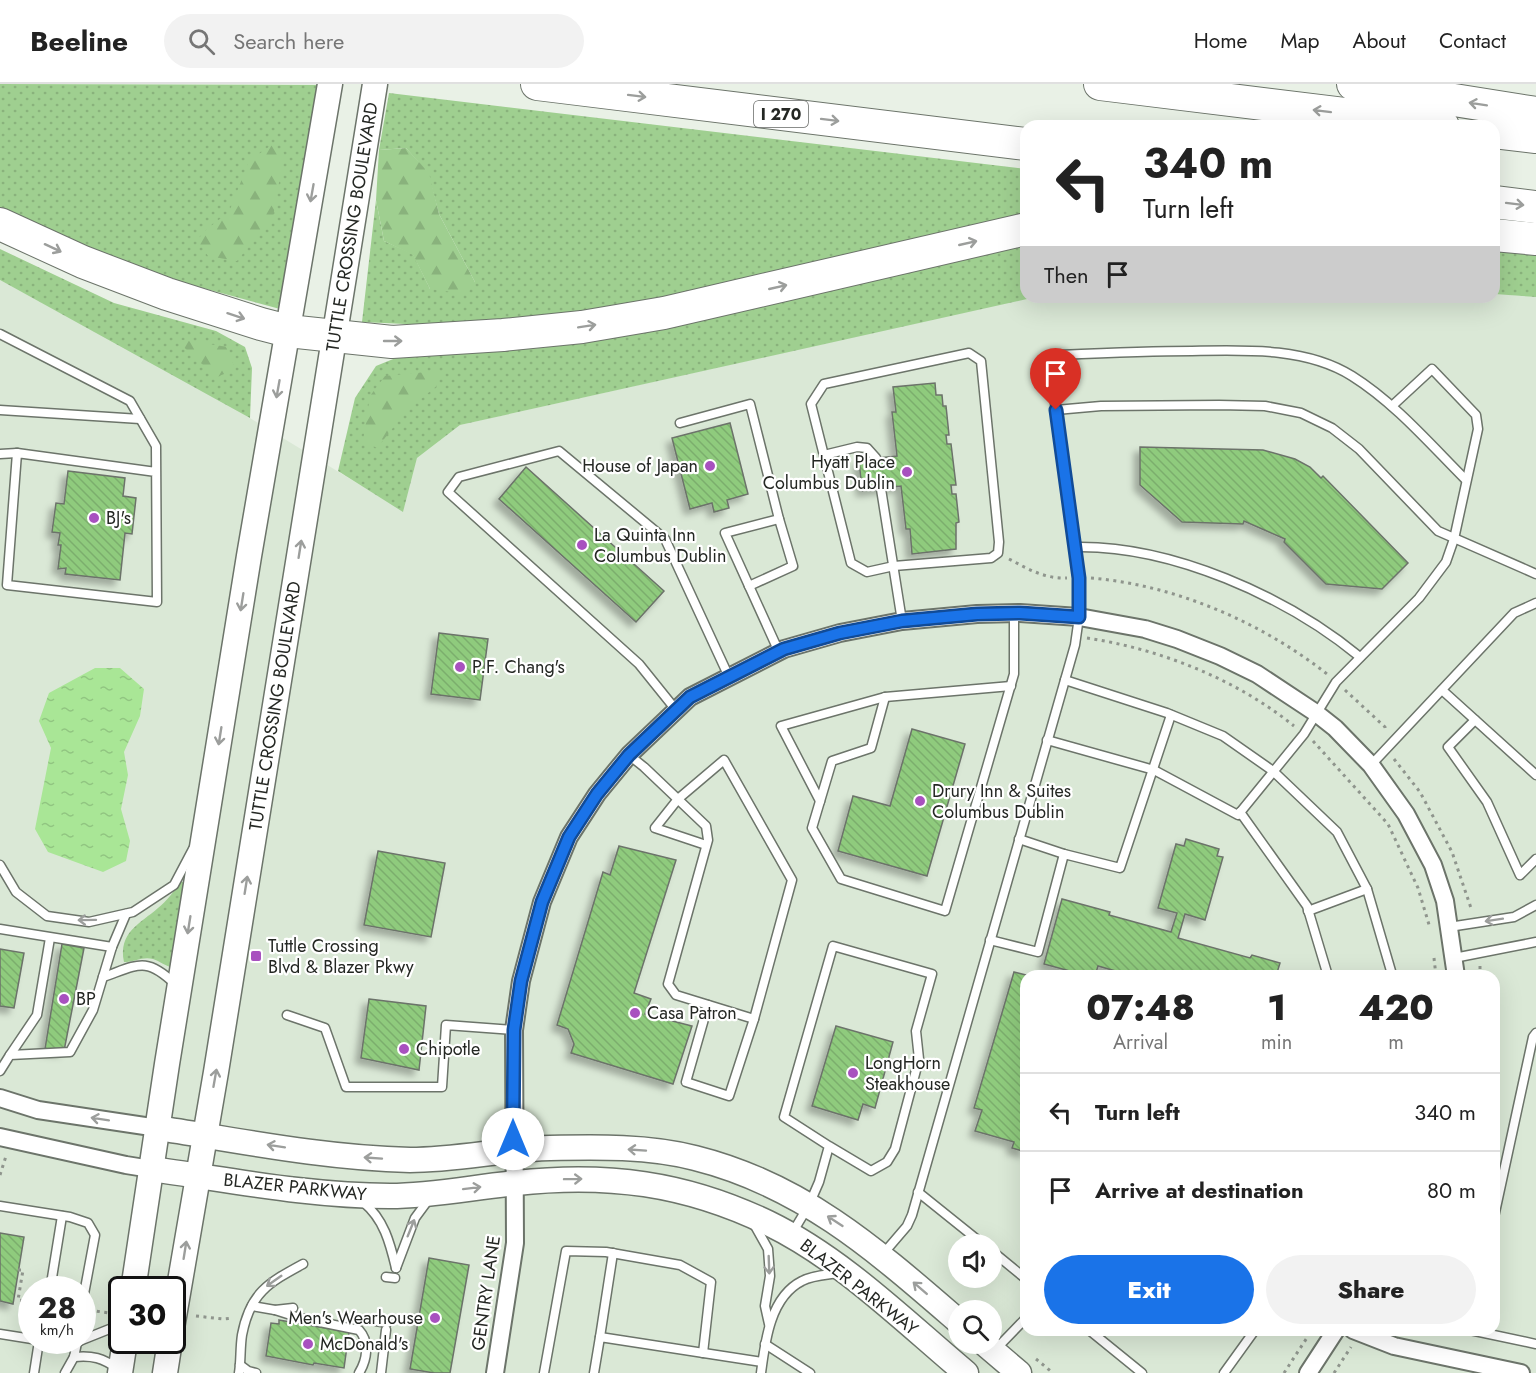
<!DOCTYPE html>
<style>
body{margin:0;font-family:Jost,sans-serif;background:#f2f2f2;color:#222;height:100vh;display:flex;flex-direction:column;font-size:22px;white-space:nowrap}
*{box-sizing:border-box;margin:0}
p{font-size:20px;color:#767676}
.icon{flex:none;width:33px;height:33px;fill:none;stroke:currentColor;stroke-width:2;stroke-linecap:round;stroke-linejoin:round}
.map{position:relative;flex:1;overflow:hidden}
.panel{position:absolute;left:1020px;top:886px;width:480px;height:366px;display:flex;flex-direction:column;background:#fff;border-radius:18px;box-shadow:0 6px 24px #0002}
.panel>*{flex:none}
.top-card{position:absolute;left:1020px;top:36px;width:480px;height:183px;border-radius:18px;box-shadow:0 6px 24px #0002;background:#fff;color:#222;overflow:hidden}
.buttons{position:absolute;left:948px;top:1150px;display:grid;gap:12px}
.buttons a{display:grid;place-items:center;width:54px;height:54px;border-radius:50%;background:#fff;box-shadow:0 6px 24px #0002;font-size:30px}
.speed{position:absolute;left:18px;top:1192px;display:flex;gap:12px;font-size:30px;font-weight:700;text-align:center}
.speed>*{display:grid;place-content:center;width:78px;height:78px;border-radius:50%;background:#fff;box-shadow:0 6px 24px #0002;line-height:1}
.speed small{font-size:15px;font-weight:400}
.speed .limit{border:3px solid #111;border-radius:9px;background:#fff;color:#111}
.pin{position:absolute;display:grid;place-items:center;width:51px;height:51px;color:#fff;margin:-62px -26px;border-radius:50% 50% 50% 0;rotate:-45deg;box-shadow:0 0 6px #0007}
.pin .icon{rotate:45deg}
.me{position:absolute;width:66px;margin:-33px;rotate:0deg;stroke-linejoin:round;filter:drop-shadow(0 0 4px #0008)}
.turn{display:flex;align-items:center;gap:21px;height:126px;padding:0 24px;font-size:27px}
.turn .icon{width:78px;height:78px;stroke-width:2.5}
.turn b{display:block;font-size:42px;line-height:51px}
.then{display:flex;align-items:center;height:57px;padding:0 24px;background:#0003;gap:12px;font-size:22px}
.eta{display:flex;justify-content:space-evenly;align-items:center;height:102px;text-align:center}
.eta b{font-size:36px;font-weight:800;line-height:42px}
.primary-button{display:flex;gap:12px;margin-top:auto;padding:12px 24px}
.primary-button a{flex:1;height:69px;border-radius:36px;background:#1a73e8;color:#fff;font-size:24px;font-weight:800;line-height:69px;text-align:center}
.primary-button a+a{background:#f2f2f2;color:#222}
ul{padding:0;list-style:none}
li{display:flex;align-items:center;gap:18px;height:78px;padding:0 24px;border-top:2px solid #e0e0e0}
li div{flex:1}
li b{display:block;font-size:22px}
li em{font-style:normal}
header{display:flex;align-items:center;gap:36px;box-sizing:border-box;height:84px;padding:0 30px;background:#fff;border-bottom:2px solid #e0e0e0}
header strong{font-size:28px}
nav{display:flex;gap:33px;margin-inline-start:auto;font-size:21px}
.search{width:420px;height:54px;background:#f2f2f2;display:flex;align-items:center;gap:15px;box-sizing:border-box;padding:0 21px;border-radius:33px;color:#767676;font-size:22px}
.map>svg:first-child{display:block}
</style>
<header>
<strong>Beeline</strong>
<div class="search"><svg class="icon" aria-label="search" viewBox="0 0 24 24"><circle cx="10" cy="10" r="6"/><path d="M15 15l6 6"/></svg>Search here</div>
<nav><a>Home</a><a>Map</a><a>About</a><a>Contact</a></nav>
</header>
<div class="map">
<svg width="1536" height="1289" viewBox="0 0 1536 1289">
<defs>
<pattern id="grass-dots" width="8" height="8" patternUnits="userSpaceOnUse" patternTransform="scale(1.5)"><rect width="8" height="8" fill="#9fcf90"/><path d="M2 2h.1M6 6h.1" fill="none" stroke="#89b27c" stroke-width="1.8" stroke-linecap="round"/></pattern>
<pattern id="forest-firs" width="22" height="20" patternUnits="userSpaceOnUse" patternTransform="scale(1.5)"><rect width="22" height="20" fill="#9fcf90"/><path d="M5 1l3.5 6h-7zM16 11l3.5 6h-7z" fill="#89b27c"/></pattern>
<pattern id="water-ripples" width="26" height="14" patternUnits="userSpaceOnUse" patternTransform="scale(1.5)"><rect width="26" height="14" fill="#a9e696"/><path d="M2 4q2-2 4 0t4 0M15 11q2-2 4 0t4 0" fill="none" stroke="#91c581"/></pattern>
<pattern id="building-back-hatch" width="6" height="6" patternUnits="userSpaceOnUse" patternTransform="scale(1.5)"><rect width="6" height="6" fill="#8fcb7d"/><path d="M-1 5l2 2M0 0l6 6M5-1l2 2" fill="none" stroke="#7bae6c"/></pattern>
<filter id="shadow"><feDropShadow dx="-5.5" dy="5.5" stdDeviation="3" flood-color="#0004"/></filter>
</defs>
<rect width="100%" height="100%" fill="#e9f1e6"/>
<path fill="#dae8d6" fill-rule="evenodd" d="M0,196L222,317L403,427L417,374L460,341L1010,218L1037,213H1494V210L1536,213V1289H0ZM1026,892H1494V1246H1026ZM958,1161H992V1194H958ZM32,1206H82V1257H32ZM122,1206H172V1257H122ZM958,1227H992V1260H958Z"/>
<g fill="url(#grass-dots)">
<path d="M0,0L317,1L280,225L155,191L72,160L0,124Z"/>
<path d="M389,9L1026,85V138L669,215L556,233L469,243L362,238L376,116L384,157L413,170L430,205L475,198L439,130L428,89L406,64L379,66Z"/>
<path d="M1026,156V213H1036L460,341L417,374L403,428L338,387L355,314L376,282L403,271L540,264L652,247Z"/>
<path d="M1494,163L1536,168V213L1494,210Z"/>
<path d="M0,165L114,219L216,247L245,263L252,284L250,334L0,196Z"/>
<path d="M181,798H184L171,883C165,882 160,877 153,875C143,872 134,878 124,878C118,848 140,840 158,824C167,817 174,807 181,798Z"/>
</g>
<g fill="url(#forest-firs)">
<path d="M273,60L284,70L273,133L237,177L208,172L197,156L207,145L229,128L249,77Z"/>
<path d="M406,64L429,89L439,130L475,198L467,210L430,205L413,171L384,157L376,116L379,66Z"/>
<path d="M175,255L228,263L235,286L216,293Z"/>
<path d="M437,287L438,301L407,326L377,364L363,357L370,312L385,292Z"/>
</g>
<path fill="url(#water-ripples)" d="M95,584H120L144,605L140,632L124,668L128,691L121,725L130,757L126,777L103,788L48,768L35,745L51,664L39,637L49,609Z"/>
<g fill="url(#building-back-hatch)" stroke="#6c736a" stroke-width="1.5" filter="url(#shadow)">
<path d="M935,299L936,311H942L943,322H946L949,351H946L947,360H951L956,401H951L952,410H956L959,438L956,439V465L912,470L910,445H906L901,402L862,407L859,376L897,372L892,328H896L893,303Z"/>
<path d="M730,339L748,410L727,416L729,424L714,428L712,419L690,425L672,354Z"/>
<path d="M1140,363L1263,366L1295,375L1310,383L1321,394L1323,392L1408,479L1382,505L1326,500L1284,458L1285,455L1244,437L1243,440L1182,438L1140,401Z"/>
<path d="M526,383L664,507L636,538L499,415Z"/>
<path d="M68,387L125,394L123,412L136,414L132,450L125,449L120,496L65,490L66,484L58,485L61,461H58L60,449L52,448L56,419L64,420Z"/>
<path d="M439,549L488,555L480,616L431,610Z"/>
<path d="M912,645L965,660L927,792L838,767L853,712L890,722Z"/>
<path d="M1186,755L1219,765L1217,772L1223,773L1205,836L1185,830L1178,854L1250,874L1252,871L1280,879L1276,892H1133L1098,882L1095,892H1088L1044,880L1062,815L1110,828L1109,831L1171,848L1177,829L1158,824L1176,760L1184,762Z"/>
<path d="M619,762L676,776L634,909L651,915L645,930L692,942L673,1000L571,969L574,960L568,945L557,941L603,788L610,791Z"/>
<path d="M378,767L445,779L431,853L364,841Z"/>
<path d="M62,860L84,864L64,967L45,965Z"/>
<path d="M0,865L24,869L14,924L0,922Z"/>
<path d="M1014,888L1030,892H1026V1068L1012,1064L1014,1058L975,1047L982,1026L974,1024Z"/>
<path d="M369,915L426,922L419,986L361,974Z"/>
<path d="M836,942L893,958L875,1024L863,1020L858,1036L812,1022Z"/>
<path d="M0,1149L24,1153L13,1220L0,1217Z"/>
<path d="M429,1174L469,1181L450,1289H434L410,1285Z"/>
<path d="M279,1236L349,1248L344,1284L314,1279L313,1281L266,1272L271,1239L279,1240Z"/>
</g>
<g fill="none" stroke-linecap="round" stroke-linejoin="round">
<g stroke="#6c746a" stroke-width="11">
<g id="lane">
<path d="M0,250L130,317L156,362L157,518L7,501L17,369L156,388"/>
<path d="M969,269L981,277L999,458L998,469L991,474L894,482L867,488L851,479L811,320L824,300Z"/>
<path d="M0,326L140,335"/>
<path d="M1056,326L1101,322L1219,321L1265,322L1301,329L1332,344L1359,365L1438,447L1536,490"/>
<path d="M680,339L750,320L779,435L725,449L779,568"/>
<path d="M0,370L17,369"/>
<path d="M824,371L857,363L867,364L876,374"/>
<path d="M881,405L902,537"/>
<path d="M1075,463C1171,461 1286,512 1360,573"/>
<path d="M749,502L793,482L779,435"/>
<path d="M1065,596L1167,629L1223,652L1273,687L1337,748L1367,805L1391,887V892"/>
<path d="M1442,606L1536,691"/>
<path d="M885,613L871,664L832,677L812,744L841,795L945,827L1014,590V529"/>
<path d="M676,626L639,580L448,408L459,393L559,367L665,455L729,593"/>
<path d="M1475,636L1448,663L1487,718L1520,791L1536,775"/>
<path d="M1047,656L1154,686L1238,731L1304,650L1336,598L1419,514L1446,478L1454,455L1478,345L1476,331L1432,285L1392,322"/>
<path d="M629,671L644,683L706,742L708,756L668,900L676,911L754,935"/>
<path d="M1371,681L1514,529L1536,519"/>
<path d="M820,717L781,642L885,613L1011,602"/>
<path d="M1240,728L1307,822L1328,892"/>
<path d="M1019,755L1064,770"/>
<path d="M706,761L655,744L678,715L724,676L792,796L754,935L729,1012L686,998L708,921"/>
<path d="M0,781L16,808L47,832L89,838L133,828L174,801L193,765"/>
<path d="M1308,827L1367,805"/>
<path d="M1449,843L1514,833L1536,821"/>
<path d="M0,845L112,863"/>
<path d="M990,856L1038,868L1064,770L1120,784L1171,631"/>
<path d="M1454,874L1536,858"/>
<path d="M103,893C138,881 146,872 175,900"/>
<path d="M287,931L325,944L346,1003H442L446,941L514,946"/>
<path d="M10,971L37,931L50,854"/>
<path d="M0,987L10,971L70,968L93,926L112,863L126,830"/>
<path d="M918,1108L984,1161"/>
<path d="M363,1118C384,1135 390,1159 396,1184"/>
<path d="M0,1122L70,1133L88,1139L95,1151L84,1210H82"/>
<path d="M1494,1133L1533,953L1536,949"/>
<path d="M754,1140L768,1165L770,1192L765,1222L769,1240"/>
<path d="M791,1151L809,1121L819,1098L829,1062L784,1033L833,862L932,890L916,947L919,975L895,1065L887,1078L871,1087L829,1062"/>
<path d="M992,1167L1026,1195"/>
<path d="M883,1170L907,1142L912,1131L1075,561L1079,533V494L1050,283L1060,271C1104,269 1148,267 1192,267C1244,266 1306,263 1352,292C1395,319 1430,360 1466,396"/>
<path d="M396,1184L415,1134L429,1115"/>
<path d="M386,1193L395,1194"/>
<path d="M53,1206H50L62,1132"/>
<path d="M252,1222L275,1226L293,1224"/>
<path d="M275,1226L300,1234L359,1246C370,1258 367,1276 359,1289"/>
<path d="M376,1237L387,1239"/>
<path d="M1089,1246L1142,1289"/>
<path d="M1470,1246L1536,1260"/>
<path d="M0,1250L32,1255"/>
<path d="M600,1253L613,1169"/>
<path d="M82,1256L122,1240"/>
<path d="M765,1260L810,1289"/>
<path d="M995,1266L1026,1234"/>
<path d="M74,1273C92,1271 103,1274 118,1285"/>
<path d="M240,1281L248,1287L256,1289"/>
<path d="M34,1289L39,1257"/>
<path d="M65,1289L74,1273L77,1259L80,1257"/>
<path d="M239,1289C241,1277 240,1264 242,1251C250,1209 268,1199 303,1180"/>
<path d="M381,1289L386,1246"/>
<path d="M544,1289L566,1167L606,1168L680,1181L711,1198L703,1269"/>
<path d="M594,1289L600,1253L762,1278"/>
<path d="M761,1289C765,1258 770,1213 802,1197C813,1191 827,1191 839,1189"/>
<path d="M1224,1289L1255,1246"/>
</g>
</g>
<g stroke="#6c746a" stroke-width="20">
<g id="street">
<path d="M0,1014L38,1026L158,1044"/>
<path d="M0,1053L126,1081L151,1085"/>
<path d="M1353,1246L1394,1262L1521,1289"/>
<path d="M495,1289L515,1159L514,946L521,897L542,818L569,753L597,710L629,671L690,613L784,565L840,549L902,537L977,530L1020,529L1079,533L1145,545L1177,555L1220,572L1257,590L1316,629L1335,644L1371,681L1406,730L1433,781L1445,817L1456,892"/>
<path d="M1308,1289L1336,1246"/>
</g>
</g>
<g stroke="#6c746a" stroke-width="27">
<g id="secondary">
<path d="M158,1044C241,1057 325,1074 410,1076C457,1076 504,1065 550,1064C597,1063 649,1062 695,1074C803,1101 877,1167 958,1237"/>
<path d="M151,1085C231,1096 310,1112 390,1112C432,1112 474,1103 516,1099C607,1089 685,1099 768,1139C842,1175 904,1237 966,1289"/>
<path d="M133,1206L167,980L249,472L330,0"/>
<path d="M172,1244L216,988L375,0"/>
<path d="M985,1260L1019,1289"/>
<path d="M120,1289L125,1257"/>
<path d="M165,1289L170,1257"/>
</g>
</g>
<g stroke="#6c746a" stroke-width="34">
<g id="highway">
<path d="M537,0L1026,60"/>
<path d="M1100,0L1443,42"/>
<path d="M1353,0L1536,29"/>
<path d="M1494,48L1536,53"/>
<path d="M1494,118L1536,123"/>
<path d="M0,140L83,178L167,210L261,240L288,247L392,258L503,251L582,243L664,229L1026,145"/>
<path d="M1494,151L1536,155"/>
</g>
</g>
<g stroke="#8f958d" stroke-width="3" stroke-dasharray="3 4.5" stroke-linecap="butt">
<path d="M1009,475C1028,485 1045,495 1067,494"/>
<path d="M1091,494C1175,501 1261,538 1327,590"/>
<path d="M1087,554C1160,565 1236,595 1294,642"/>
<path d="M1345,606L1385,643L1386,648"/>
<path d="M1313,657L1388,740L1418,804L1430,844"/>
<path d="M1394,675L1420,708L1452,768L1472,827"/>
<path d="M1434,874L1436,892"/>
<path d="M1480,882V892"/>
<path d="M0,1091L6,1072"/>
<path d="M18,1186H23L18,1216L32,1218"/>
<path d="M82,1225L109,1229L112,1209"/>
<path d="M196,1232L223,1235L233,1234"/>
<path d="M1036,1275L1053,1289"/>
<path d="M1284,1289L1312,1246"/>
<path d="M1334,1289L1351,1263"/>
</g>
<use href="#lane" stroke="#fff" stroke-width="8"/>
<use href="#street" stroke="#fff" stroke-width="16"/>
<use href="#secondary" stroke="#fff" stroke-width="24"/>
<use href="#highway" stroke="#fff" stroke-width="32"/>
</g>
<defs><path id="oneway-shaft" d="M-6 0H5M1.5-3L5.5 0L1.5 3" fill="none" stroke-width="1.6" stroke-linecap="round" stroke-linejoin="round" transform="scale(1.5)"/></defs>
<g stroke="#9c9e9c">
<use href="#oneway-shaft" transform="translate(637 12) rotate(7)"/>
<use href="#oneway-shaft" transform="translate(1478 20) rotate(-171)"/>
<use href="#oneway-shaft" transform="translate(1322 27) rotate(-173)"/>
<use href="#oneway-shaft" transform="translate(830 36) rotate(7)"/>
<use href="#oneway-shaft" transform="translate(312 109) rotate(100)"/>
<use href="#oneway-shaft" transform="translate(1515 120) rotate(7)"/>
<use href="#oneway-shaft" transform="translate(968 159) rotate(-13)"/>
<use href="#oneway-shaft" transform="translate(53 164) rotate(25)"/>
<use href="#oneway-shaft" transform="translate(778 203) rotate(-13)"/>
<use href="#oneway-shaft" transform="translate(236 232) rotate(18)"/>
<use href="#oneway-shaft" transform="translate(587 242) rotate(-9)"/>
<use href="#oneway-shaft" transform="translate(393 257)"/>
<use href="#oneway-shaft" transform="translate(278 305) rotate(100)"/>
<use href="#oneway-shaft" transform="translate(300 465) rotate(-81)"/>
<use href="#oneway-shaft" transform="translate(242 518) rotate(99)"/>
<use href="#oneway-shaft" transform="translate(220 652) rotate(99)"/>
<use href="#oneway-shaft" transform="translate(246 801) rotate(-81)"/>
<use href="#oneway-shaft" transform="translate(87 836) rotate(179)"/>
<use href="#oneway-shaft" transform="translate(1494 836) rotate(171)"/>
<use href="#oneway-shaft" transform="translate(189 841) rotate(99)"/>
<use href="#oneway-shaft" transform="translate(215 994) rotate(-80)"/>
<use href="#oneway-shaft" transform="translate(100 1035) rotate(-171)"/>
<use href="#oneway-shaft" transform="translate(276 1062) rotate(-171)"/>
<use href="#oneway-shaft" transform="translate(637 1066) rotate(-176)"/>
<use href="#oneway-shaft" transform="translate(373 1074) rotate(-176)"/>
<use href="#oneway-shaft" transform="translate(573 1095) rotate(-1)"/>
<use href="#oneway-shaft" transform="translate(472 1104) rotate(-7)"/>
<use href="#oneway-shaft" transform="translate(835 1137) rotate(-147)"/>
<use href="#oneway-shaft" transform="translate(411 1144) rotate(-68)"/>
<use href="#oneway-shaft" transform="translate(185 1166) rotate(-81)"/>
<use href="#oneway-shaft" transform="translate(769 1181) rotate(88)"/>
<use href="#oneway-shaft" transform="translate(274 1197) rotate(145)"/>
<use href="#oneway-shaft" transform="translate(920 1204) rotate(-139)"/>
</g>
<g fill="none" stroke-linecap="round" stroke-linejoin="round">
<g stroke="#114b97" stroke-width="15">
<path id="route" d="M513,1055L514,946L521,897L542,818L569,753L597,710L629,671L690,613L784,565L840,549L902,537L977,530L1020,529L1079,533V494L1056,326"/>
</g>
<use href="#route" stroke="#1a73e8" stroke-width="10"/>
</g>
<g fill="#a851bf" stroke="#fff" stroke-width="2">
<circle cx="710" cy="382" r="6"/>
<circle cx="907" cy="388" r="6"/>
<circle cx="94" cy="434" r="6"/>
<circle cx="582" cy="461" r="6"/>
<circle cx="460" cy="583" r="6"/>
<circle cx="920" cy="717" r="6"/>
<rect x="250" y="866" width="12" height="12" rx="3"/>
<circle cx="64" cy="915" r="6"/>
<circle cx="635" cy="929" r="6"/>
<circle cx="404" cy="965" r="6"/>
<circle cx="853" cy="989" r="6"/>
<circle cx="435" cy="1234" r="6"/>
<circle cx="308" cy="1260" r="6"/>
</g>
<g text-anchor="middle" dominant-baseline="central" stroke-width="4.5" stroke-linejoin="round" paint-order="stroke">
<rect fill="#fff" stroke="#666865" stroke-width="1.5" x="754" y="17" width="54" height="26" rx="4.5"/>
<g font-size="16" font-weight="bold" fill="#242723">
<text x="781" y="30">I 270</text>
</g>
<g font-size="18" fill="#242723" stroke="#fff">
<text transform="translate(352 143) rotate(-81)">TUTTLE CROSSING BOULEVARD</text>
<text transform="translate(275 622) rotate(-81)">TUTTLE CROSSING BOULEVARD</text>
<text transform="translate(295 1103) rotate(6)">BLAZER PARKWAY</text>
<text transform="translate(859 1203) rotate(38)">BLAZER PARKWAY</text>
<text transform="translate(486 1209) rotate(-82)">GENTRY LANE</text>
</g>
<g font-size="18" fill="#242723" stroke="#fff" text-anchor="start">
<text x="895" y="378" text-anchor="end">Hyatt Place<tspan x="895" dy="21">Columbus Dublin</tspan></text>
<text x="698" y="382" text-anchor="end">House of Japan</text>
<text x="106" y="434">BJ's</text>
<text x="594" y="451">La Quinta Inn<tspan x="594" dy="21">Columbus Dublin</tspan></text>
<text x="472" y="583">P.F. Chang's</text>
<text x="932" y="707">Drury Inn &amp; Suites<tspan x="932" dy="21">Columbus Dublin</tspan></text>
<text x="268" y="862">Tuttle Crossing<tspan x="268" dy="21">Blvd &amp; Blazer Pkwy</tspan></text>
<text x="76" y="915">BP</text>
<text x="647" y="929">Casa Patron</text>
<text x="416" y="965">Chipotle</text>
<text x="865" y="979">LongHorn<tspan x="865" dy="21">Steakhouse</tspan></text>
<text x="423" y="1234" text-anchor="end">Men's Wearhouse</text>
<text x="320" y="1260">McDonald's</text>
</g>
</g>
</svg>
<div class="buttons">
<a><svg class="icon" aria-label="sound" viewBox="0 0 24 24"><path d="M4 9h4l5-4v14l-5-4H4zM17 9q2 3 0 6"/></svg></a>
<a><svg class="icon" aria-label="search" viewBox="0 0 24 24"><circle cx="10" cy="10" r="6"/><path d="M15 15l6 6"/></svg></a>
</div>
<div class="speed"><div>28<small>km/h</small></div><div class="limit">30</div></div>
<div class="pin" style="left:1056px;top:326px;background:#d93025"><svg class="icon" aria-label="arrive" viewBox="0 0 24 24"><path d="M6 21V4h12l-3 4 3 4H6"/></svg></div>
<svg class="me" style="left:513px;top:1055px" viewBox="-20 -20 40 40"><circle r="19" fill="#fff"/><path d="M0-13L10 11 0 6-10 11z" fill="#1a73e8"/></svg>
<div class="top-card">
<div class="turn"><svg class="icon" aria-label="left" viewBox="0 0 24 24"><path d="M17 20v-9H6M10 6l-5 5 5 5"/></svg><div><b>340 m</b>Turn left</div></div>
<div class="then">Then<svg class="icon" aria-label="arrive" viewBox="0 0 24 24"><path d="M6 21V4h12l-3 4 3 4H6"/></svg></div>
</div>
<section class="panel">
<div class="eta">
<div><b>07:48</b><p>Arrival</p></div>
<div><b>1</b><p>min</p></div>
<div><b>420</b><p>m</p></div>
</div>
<ul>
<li><svg class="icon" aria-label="left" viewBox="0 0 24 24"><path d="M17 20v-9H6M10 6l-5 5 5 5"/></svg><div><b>Turn left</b></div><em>340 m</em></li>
<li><svg class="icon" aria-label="arrive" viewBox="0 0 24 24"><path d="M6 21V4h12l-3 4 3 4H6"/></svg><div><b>Arrive at destination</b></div><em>80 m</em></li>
</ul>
<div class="primary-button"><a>Exit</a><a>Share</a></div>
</section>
</div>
